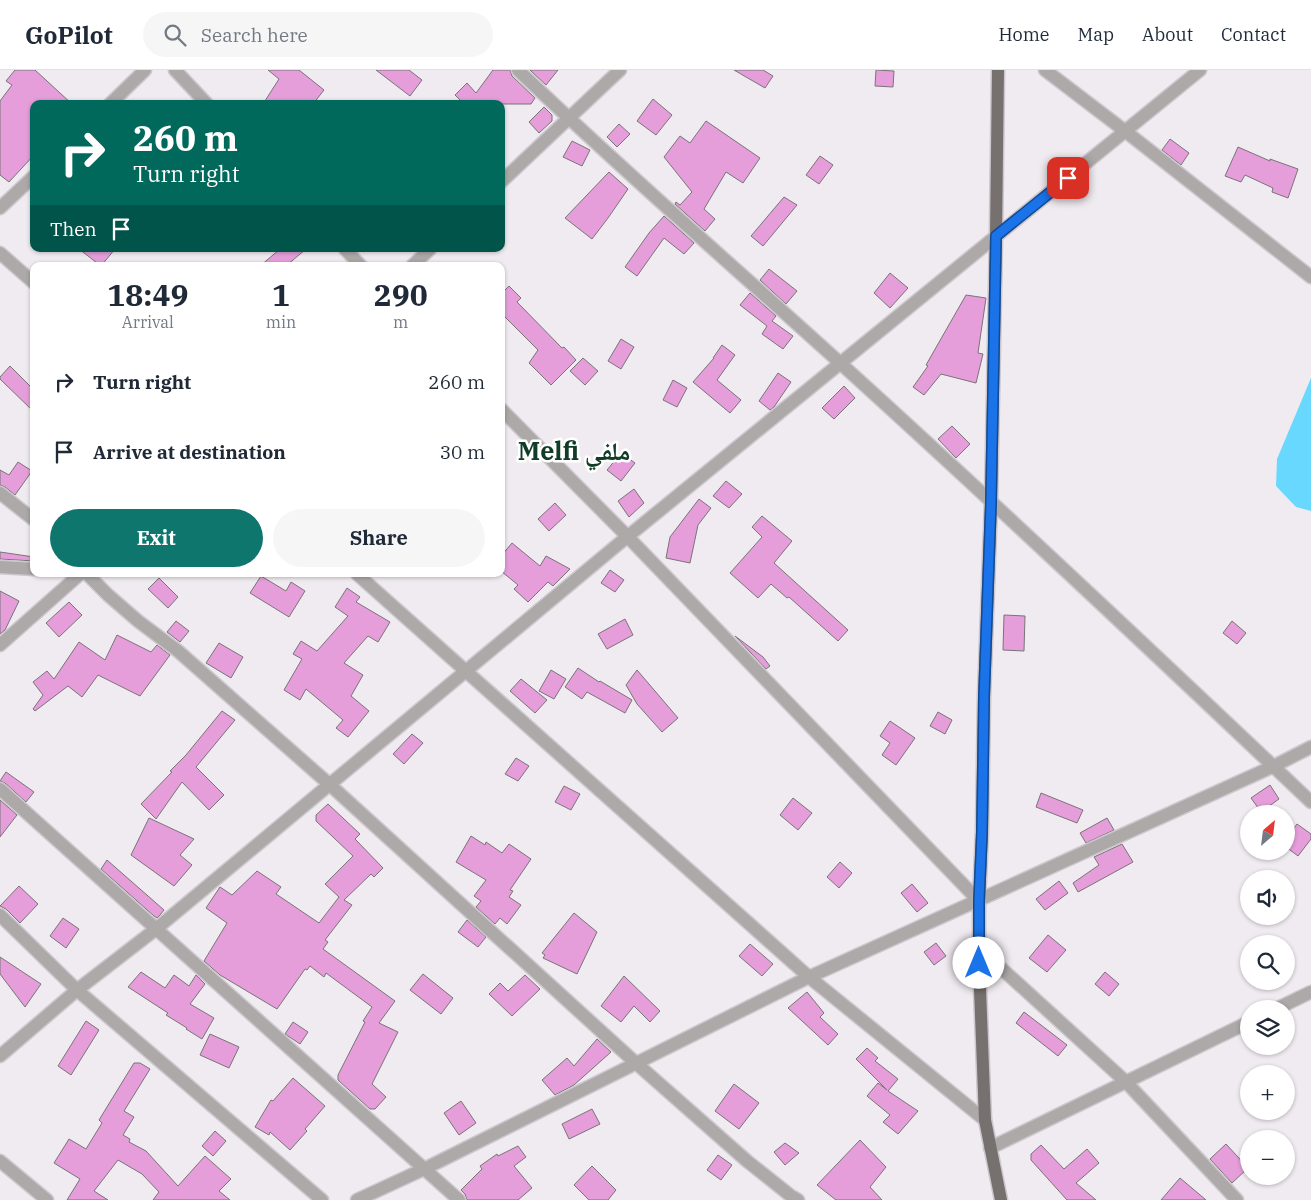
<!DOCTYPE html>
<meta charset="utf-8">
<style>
body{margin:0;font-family:"IBM Plex Serif","Noto Naskh Arabic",serif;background:#f6f6f7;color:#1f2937;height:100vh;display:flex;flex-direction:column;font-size:19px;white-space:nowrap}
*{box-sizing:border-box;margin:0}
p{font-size:16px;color:#747a83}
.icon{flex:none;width:28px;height:28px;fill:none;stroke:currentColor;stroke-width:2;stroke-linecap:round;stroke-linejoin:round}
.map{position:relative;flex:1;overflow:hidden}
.sheet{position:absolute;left:30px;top:192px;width:475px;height:315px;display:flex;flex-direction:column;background:#fff;border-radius:10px;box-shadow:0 1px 4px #0004}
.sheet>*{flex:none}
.banner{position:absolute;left:30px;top:30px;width:475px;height:152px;border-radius:10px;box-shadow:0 1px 4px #0004;background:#00695c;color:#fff;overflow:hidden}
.needle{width:32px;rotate:28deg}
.fabs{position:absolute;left:1240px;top:735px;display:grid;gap:10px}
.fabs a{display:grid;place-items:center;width:55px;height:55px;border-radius:50%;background:#fff;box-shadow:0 1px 4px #0004;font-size:25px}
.pin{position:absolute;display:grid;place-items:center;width:42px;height:42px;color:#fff;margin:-21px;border-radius:10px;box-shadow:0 2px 8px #0006}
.me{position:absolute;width:55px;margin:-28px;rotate:0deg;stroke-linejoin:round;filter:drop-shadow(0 0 4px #0008)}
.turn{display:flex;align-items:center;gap:18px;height:105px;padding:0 20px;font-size:22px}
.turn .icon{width:65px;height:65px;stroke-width:2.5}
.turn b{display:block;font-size:35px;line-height:42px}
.then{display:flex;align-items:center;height:48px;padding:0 20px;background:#0003;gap:10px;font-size:19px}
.eta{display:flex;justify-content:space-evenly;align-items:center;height:85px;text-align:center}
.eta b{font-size:30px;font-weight:700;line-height:35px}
.primary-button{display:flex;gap:10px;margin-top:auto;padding:10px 20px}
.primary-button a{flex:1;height:58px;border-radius:30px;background:#0f766e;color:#fff;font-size:20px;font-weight:700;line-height:58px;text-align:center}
.primary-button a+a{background:#f6f6f7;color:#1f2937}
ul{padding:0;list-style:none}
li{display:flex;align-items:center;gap:15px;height:70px;padding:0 20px}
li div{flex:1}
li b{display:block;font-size:19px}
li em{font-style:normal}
header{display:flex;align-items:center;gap:30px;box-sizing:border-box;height:70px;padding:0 25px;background:#fff;border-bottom:1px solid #e0e1e3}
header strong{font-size:24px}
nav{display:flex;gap:28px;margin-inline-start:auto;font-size:18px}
.search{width:350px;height:45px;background:#f6f6f7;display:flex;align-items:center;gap:12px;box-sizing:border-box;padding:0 18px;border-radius:28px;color:#747a83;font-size:19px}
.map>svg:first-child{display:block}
</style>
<header>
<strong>GoPilot</strong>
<div class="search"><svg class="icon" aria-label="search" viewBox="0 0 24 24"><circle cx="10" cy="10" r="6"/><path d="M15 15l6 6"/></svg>Search here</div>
<nav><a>Home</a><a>Map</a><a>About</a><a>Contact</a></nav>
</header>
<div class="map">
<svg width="1311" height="1130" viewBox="0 0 1311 1130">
<rect width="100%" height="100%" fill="#f0ebf0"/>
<path fill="#69d8fe" d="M1311,308V441L1296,437L1276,416L1277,389Z"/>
<g fill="#e59eda" stroke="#797478">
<path d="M15,0H35L72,34H34V85L9,112L0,105V31L12,15L6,11Z"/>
<path d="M268,0H299L324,20L313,34H263L279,9Z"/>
<path d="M376,0H409L422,10L410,26Z"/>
<path d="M493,0H510L512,6L535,28L531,34H464L455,25L467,13L476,23Z"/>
<path d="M530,0H558L546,15Z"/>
<path d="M734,0H763L773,6L765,18Z"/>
<path d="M876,0L894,1L893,17L875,16Z"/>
<path d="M653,29L672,45L656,65L637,51Z"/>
<path d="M544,37L552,45V51L539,63L529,52Z"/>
<path d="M706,51L760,88L743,113L726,102L704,139L715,149L705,161L675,134L676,132L680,135L692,122L664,87L680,66L690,73Z"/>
<path d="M619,54L630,64L617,77L607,67Z"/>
<path d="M1170,69L1189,83L1181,95L1162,80Z"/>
<path d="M572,71L590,80L582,96L563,87Z"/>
<path d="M1238,77L1270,91V89L1298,99L1288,128L1272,122L1273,118L1245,105L1241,112L1225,106Z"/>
<path d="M820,86L833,95L819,114L806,105Z"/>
<path d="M609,102L628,119L608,148L592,169L565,148Z"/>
<path d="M784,127L797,135L763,176L751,166Z"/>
<path d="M664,146L694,173L684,184L664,168L637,206L625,197L649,163Z"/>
<path d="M79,179H115L101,196Z"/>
<path d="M280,179H306L286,196H260Z"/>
<path d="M769,199L797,221L786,234L760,210Z"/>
<path d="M890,203L908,218L890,238L874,223Z"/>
<path d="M501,216L505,220L509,216L521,228L517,232L562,278L564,277L576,290L551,315L529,293L538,280L504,246L501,248Z"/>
<path d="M750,223L776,246L772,251L793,266L783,279L762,264L767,256L740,235Z"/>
<path d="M966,225L986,228L978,283L983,284L976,313L941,304L924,325L913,317L928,296L926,295Z"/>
<path d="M621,269L634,277L621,299L608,291Z"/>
<path d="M722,275L735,285L717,310L741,330L730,343L693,312L714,288H713Z"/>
<path d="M583,288L598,301L585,315L570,301Z"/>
<path d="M10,296L34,320V342L0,309V307Z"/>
<path d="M778,303L791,312L774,337L770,340L759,331Z"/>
<path d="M673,310L687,318L677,337L663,330Z"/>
<path d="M844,316L855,328L834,349L822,338Z"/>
<path d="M952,356L970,374L956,388L938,369Z"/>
<path d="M621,383L635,393L621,411L607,400Z"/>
<path d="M18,392L32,401L15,425L5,417L0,415V400L9,405Z"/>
<path d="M726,411L742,424L729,438L713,426Z"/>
<path d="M634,419L644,433L629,447L618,431Z"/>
<path d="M699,429L711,438L698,455L690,493L666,488L670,467Z"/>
<path d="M555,433L566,445L549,461L538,449Z"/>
<path d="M762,446L792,471L774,493L848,560L838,571L789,527L787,528L771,514L758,528L730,503L762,467L752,457Z"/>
<path d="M512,473L540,496L546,486L570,499L553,516L548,512L528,532L514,519L518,515L501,501V486Z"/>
<path d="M0,482L34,487V491L0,489Z"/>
<path d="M610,500L624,510L615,522L601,513Z"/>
<path d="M261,506L286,521L291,512L305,521L289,547L250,523Z"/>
<path d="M159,508L178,527L168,538L148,519Z"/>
<path d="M347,518L360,527L356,532L390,552L378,572L368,566L344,593L363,605L351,626L369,641L348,667L336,658L343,650L306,619L300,630L284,620L302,589L293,584L301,571L317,581L348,546L335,537Z"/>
<path d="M0,521L19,531L5,560L0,564Z"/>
<path d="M69,532L82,545L59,567L46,553Z"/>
<path d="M1004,545L1025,546L1024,581L1003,580Z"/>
<path d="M625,549L633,565L607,579L598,564Z"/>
<path d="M176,551L189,561L180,572L167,562Z"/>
<path d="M1232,551L1246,563L1237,574L1223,563Z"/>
<path d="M117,565L151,582L157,575L170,585L140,626L98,605L82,627L68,616L35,641L33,639L43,625L33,612L47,601L54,609L79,572L105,590Z"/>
<path d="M735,566L763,587L770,596L766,599Z"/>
<path d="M219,573L243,587L231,608L206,593Z"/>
<path d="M578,598L599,612L600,611L632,630L625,643L587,622L582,629L565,617Z"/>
<path d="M551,600L566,609L554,629L539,621Z"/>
<path d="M637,600L678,648L662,662L637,634L626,615Z"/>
<path d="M521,609L547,630L535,643L510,621Z"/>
<path d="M222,641L235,650L196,697L224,725L209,740L182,712L156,749L141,734L172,702L170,701L186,685Z"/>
<path d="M938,642L952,650L945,664L930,656Z"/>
<path d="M890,651L915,668L896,695L882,685L890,673L880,666Z"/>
<path d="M412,664L423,673L404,694L393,684Z"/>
<path d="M516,688L529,696L518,711L505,704Z"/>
<path d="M6,702L34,722L26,732L5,713L0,711Z"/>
<path d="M1270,715L1279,729L1261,742L1251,728Z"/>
<path d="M564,716L580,724L571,740L555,732Z"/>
<path d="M1041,723L1083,740L1077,753L1036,737Z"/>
<path d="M793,728L812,743L798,760L780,745Z"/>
<path d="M0,730L17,745L0,767Z"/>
<path d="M328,734L360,764L355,769L383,798L374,807L371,804L344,830L352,835L325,870L328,872L323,879L395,931L379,953L398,962L372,1014L386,1027L375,1039H370L338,1010V1005L365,952L363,951L372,937L326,903L324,907L310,896L307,900L305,899L277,939L220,905L204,891L227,853L206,838L220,817L232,825L257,801L281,817L276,824L319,853L339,827L325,814L353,786L316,751V745Z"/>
<path d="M149,748L194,769L180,785L192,795L174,816L131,785Z"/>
<path d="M1107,748L1114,760L1086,773L1080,763Z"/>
<path d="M1297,754L1311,764V769L1298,786L1286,777V769Z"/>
<path d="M471,766L485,775L486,772L502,783L509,774L531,789L510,820L513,821L509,827L521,835L507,854L500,848L495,854L476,837L481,831L474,826L486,810L456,792Z"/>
<path d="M1122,774L1133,792L1078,822L1073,813L1099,795L1094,787Z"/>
<path d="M107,790L164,840L160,845L157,848L154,846L101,799Z"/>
<path d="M840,792L852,803L839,818L827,807Z"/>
<path d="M1059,811L1068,823L1045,840L1036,829Z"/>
<path d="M912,814L928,833L917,842L901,823Z"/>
<path d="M19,816L38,834L20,853L6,839L0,836Z"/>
<path d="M574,843L597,862L577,904L543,888L545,885L542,883Z"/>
<path d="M63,848L79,859L66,878L50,866Z"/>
<path d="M467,850L486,867L478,877L458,862Z"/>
<path d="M1048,865L1066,880L1047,902L1029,888Z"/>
<path d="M936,873L946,886L934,895L924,882Z"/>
<path d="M750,874L773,894L762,906L739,886Z"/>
<path d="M0,887L41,914L25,937L0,904Z"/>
<path d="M141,902L165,918L174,905L189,916L196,905L205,914L190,934L214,948L202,969L186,959L187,958L166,945L168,943L128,917Z"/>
<path d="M1105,902L1119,914L1109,926L1095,914Z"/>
<path d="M423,904L453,928L441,944L410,920Z"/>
<path d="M525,905L540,919L512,946L489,924L500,913L508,921Z"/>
<path d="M624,906L660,941L650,952L634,936L621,952L601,936Z"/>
<path d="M807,922L824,943L820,947L838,964L828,975L788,938Z"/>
<path d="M1024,942L1067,975L1058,986L1016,953Z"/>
<path d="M86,951L99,960L71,1005L58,996Z"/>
<path d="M293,952L308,962L300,974L285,964Z"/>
<path d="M210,964L239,977L229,998L200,985Z"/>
<path d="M597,969L611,982L574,1015L555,1025L542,1010L567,988L574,996Z"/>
<path d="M867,978L878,988L875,991L898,1009L888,1021L918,1041L898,1064L883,1052L890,1045L867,1026L878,1013L887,1020L856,989Z"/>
<path d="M134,993H140L150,999L124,1041L134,1047L123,1065L130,1069L129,1072L146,1081L178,1116L205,1086L231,1109L219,1121L230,1130H153L159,1122L142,1104L118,1090L94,1121L108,1130H67L80,1109L54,1093L69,1069L86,1079L102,1053L99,1050Z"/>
<path d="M293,1008L325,1036L305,1059L307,1061L290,1080L270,1062L269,1065L255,1057L271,1030L273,1031Z"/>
<path d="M734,1014L759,1033L739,1059L715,1041Z"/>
<path d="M461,1031L476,1053L459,1065L444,1043Z"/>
<path d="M592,1039L600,1054L569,1069L562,1054Z"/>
<path d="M215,1061L226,1071L213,1086L202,1076Z"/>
<path d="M860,1070L886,1097L870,1117L882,1130H836L817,1115Z"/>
<path d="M785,1073L799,1083L785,1095L774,1082Z"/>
<path d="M1226,1074L1248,1098L1232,1113L1210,1089Z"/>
<path d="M1041,1075L1064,1099L1087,1079L1099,1093L1076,1113L1096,1130H1067L1031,1090V1084Z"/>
<path d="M518,1076L526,1087L514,1096L532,1118L518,1130H467L465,1124L461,1120L482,1099L480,1096L497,1084L498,1086Z"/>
<path d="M718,1085L732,1095L721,1110L707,1100Z"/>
<path d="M592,1096L616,1120L608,1130H589L574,1115Z"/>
<path d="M1180,1108L1206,1130H1161Z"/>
</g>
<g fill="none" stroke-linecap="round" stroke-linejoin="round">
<g stroke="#ccc7cc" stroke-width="15">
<g id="minor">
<path d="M175,0L207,34"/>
<path d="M518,0C622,100 732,195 839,292C998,436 1155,584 1311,732"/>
<path d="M1045,0L1125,61L1311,207"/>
<path d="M110,34L145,0"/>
<path d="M501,112L620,0"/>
<path d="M0,138L34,106"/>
<path d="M345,179L361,196"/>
<path d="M0,183L34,213"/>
<path d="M412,196L430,179"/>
<path d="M501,339L628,467L979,831"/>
<path d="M0,423L34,450"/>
<path d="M0,497L34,499"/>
<path d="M87,504L108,525L138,551L178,581L329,714L637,994L747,1091L791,1126L798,1130"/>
<path d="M357,504L809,907L985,1050"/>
<path d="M0,575L80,504"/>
<path d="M0,719L459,1130"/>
<path d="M0,845L77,920L322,1130"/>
<path d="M979,878L1125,1011L1237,1130"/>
<path d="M1276,939L1311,922"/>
<path d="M0,986L77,920L156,859L616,476L1200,0"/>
<path d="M990,1078L1249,952"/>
<path d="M0,1091L47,1130"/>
<path d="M357,1130L424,1099L809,907L1274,696L1311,677"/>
</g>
</g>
<g stroke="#ccc7cc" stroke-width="15">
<path id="major" d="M998,0L996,166L991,432L984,627L982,762L979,831V893L985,1050L1001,1130"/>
</g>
<use href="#minor" stroke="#aca9a8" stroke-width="12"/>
<use href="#major" stroke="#76716e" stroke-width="12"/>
</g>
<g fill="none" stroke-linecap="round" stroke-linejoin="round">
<g stroke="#114b97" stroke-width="12">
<path id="route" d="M979,893V831L982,762L984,627L991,432L996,166L1068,108"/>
</g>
<use href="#route" stroke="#1a73e8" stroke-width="9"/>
</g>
<g text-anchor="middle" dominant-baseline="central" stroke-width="5" stroke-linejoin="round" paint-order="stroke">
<g font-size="25" font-weight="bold" fill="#113c28" stroke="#fff">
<text x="574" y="380">Melfi ملفي</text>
</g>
</g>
</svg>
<div class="fabs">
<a><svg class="needle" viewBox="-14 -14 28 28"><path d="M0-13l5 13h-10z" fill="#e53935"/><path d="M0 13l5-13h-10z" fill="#747a83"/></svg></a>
<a><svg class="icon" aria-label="sound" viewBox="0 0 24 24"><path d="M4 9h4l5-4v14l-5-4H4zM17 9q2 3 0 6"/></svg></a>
<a><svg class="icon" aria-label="search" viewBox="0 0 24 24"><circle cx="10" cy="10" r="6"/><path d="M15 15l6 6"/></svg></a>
<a><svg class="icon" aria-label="layers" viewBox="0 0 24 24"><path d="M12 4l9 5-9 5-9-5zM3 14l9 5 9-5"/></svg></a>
<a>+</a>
<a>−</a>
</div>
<div class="pin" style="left:1068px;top:108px;background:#d93025"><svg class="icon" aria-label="arrive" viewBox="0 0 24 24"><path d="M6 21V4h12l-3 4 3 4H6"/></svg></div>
<svg class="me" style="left:979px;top:893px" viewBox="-20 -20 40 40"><circle r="19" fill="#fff"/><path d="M0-13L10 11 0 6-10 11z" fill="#1a73e8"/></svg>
<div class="banner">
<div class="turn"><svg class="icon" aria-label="right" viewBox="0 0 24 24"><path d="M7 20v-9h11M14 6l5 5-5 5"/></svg><div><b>260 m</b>Turn right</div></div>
<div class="then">Then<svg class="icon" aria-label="arrive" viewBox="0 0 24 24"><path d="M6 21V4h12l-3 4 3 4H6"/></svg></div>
</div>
<section class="sheet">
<div class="eta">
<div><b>18:49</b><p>Arrival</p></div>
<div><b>1</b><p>min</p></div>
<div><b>290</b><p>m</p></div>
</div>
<ul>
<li><svg class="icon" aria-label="right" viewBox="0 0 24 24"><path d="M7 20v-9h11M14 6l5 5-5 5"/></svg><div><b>Turn right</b></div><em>260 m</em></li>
<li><svg class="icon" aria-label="arrive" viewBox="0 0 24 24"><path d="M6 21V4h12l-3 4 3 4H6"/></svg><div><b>Arrive at destination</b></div><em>30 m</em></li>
</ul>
<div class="primary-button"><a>Exit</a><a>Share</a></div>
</section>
</div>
